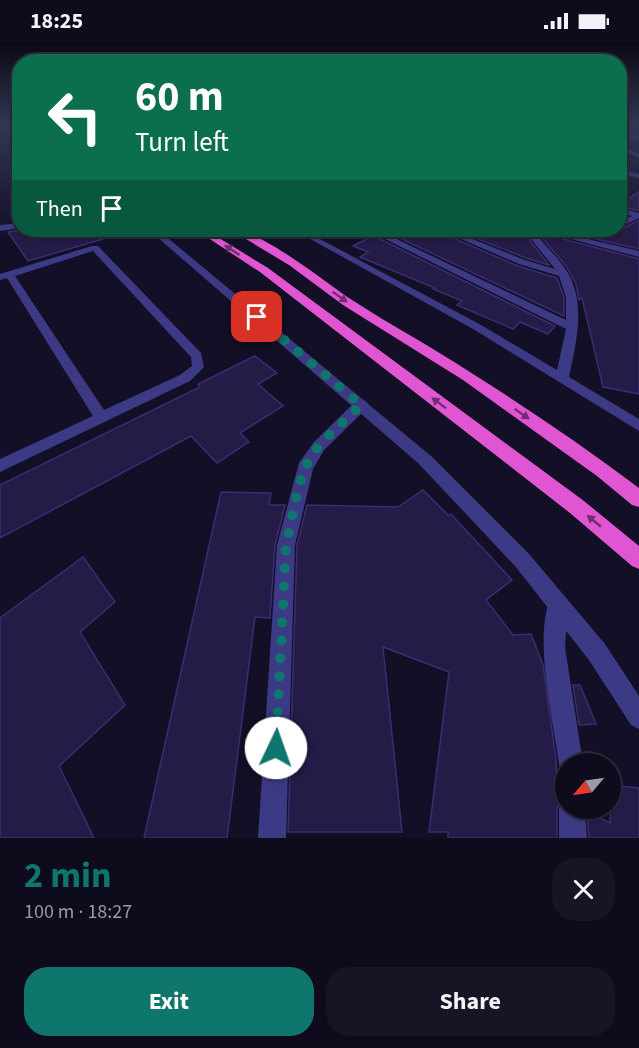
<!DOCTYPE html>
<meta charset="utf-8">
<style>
body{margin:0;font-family:"Source Sans 3",sans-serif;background:#171425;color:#f1f3f6;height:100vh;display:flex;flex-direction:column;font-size:22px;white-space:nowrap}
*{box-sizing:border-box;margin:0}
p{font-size:20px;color:#9b9ba3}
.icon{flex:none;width:33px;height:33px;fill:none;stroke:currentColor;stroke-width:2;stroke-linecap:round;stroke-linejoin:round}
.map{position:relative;height:796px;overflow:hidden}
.details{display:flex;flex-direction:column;background:#0e0b1c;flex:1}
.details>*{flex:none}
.banner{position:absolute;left:12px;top:12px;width:615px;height:183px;border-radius:24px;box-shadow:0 2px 4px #0004,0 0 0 2px #2e2b3b;background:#0b6e4f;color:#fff;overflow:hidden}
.needle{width:39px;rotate:241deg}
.controls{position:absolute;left:555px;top:711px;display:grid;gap:12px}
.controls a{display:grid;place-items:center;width:66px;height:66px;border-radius:50%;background:#0e0b1c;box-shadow:0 2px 4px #0004,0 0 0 2px #2e2b3b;font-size:30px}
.pin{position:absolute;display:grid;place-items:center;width:51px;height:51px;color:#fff;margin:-26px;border-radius:12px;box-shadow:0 3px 9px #0006}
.me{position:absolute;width:66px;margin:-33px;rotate:3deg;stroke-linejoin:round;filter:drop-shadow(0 0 4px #0008)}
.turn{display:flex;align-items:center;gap:21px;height:126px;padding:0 24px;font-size:27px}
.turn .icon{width:78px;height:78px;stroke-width:2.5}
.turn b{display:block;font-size:42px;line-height:51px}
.then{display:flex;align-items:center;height:57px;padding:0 24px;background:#0003;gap:12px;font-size:22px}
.round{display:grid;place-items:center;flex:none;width:63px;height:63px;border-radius:24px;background:#171425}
.summary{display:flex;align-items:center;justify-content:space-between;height:102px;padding:0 24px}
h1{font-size:36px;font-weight:700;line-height:45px;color:#0f766e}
.button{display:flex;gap:12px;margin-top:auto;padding:12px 24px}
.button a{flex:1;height:69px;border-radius:24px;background:#0f766e;color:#fff;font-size:24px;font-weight:700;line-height:69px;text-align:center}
.button a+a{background:#171425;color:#f1f3f6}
.status{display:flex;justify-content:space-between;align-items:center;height:42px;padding:0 30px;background:#0e0b1c;direction:ltr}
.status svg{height:16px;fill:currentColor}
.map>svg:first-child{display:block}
</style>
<div class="status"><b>18:25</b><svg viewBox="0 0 49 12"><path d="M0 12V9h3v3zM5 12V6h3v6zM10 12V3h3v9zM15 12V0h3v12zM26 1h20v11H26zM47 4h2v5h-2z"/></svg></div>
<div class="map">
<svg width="639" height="796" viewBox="0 0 639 796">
<rect width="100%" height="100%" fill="#130f26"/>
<g fill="#241b47" stroke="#3b2d73" stroke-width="1.5">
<path d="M639,150V169L620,164V162Z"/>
<path d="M639,178V207L557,188H620Z"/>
<path d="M22,188H109L110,195L28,219L8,190Z"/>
<path d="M384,188H438L439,190L518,224L557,236L564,255V274L387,190L377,193L378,196L555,284L548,292L520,280L513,287L457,263L462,259L433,247L435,246L360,215L368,210L353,204Z"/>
<path d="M455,188H522L549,223L526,216Z"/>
<path d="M537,190L639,217V352L603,345L582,256L579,258L576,242L566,224Z"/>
<path d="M255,314L277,331L258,342L283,364L240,391L249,400L217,421L191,394L0,496V443L200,345L198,342Z"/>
<path d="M423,448L449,474L451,472L512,538L486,558L513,593L531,592L543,623L556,718L557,752L563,756L557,766V796H448V790H429L449,630L383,605L402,790H288L297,503L307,463L398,465Z"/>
<path d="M221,450L271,451L269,463H285L275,503L270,576L255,575L227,796H144Z"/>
<path d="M83,515L115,560L80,590L125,663L59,724L94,796H0V576Z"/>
<path d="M573,643H580L596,682L579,683Z"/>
<path d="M610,743L639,746V796H589L587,769L610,781Z"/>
</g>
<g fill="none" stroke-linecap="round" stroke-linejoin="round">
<g fill="#3d3a85" fill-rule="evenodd">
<path d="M20,181V186L0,189V183Z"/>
<path d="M92,204H98L201,311L204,325L190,339L0,430V417L93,374L7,236L0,238V232ZM93,209L191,315L192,324L180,333L104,368L15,234Z"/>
</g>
<g fill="#3d3a85" fill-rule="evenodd">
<path d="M620,89L639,94V98L620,93Z"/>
<path d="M620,103L639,112V116L620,107Z"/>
<path d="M620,128L639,132V136L620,132Z"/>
<path d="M620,166L639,171V176L620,185V180L632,174L620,170Z"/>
<path d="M294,188H303L481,283L557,328L566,287L379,194L386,192L566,278V255L559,234L519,222L440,188H450L525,218L555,227L524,188H532C544,202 558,215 568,231C586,262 576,302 569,335L639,377V389L473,287Z"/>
<path d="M537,188H549L639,209V215Z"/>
<path d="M361,358L366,359L368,363L366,367L324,408L313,427L295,503L286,796H258L277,503L299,421L314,400L356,359Z"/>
<path d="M558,551L565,554L568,561L565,605L583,722H566V732L562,731L559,722C553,676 533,596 551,554Z"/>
<path d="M566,756V766H585L587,796H559V766Z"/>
</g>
<g fill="#3d3a85" fill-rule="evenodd">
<path d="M0,83L20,89V93L0,84Z"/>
<path d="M149,188H158L431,414L529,512L605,602L639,654V687L631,683L589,618L515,524L419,422Z"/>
</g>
<g fill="#e055d1" fill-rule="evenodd">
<path d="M196,188H206L268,226L584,459L639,504V527L632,524L570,471L260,230Z"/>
<path d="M231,188C258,185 327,242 352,258C392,284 434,306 473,332C530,368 586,406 639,446V465L632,463L597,434L463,338L343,263L289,223Z"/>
</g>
</g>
<defs><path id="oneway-solid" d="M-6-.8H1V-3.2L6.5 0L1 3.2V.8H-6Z" transform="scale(1.5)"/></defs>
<g fill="#6f2e73">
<use href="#oneway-solid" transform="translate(232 208) rotate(-147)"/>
<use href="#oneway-solid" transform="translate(340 255) rotate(35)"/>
<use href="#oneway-solid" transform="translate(439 361) rotate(-143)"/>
<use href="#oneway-solid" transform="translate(522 372) rotate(35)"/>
<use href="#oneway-solid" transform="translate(594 479) rotate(-140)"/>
</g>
<linearGradient id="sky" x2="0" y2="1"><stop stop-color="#0a0815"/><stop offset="0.43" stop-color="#333752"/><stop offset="1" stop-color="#333752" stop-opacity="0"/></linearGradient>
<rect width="639" height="194" fill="url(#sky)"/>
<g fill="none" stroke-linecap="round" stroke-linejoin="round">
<path stroke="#0f766e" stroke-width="10" stroke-dasharray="0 18" d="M257,275L361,363C342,382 316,401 305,426C296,447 292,479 286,503L276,706"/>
</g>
</svg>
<div class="controls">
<a><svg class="needle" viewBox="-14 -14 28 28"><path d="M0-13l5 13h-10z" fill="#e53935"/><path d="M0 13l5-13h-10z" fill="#9b9ba3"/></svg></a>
</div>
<div class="pin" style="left:257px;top:275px;background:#d93025"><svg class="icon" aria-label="arrive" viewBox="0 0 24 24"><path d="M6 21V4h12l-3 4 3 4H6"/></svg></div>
<svg class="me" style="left:276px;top:706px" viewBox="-20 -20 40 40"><circle r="19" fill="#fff"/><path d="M0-13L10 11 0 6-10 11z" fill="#0f766e"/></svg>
<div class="banner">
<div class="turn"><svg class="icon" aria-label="left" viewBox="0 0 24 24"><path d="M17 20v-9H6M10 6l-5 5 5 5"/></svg><div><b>60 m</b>Turn left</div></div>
<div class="then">Then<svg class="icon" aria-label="arrive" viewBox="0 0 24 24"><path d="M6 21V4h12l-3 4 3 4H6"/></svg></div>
</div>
</div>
<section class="details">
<div class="summary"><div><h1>2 min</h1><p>100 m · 18:27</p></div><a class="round"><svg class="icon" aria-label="close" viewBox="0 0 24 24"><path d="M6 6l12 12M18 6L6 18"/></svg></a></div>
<div class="button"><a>Exit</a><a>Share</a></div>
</section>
